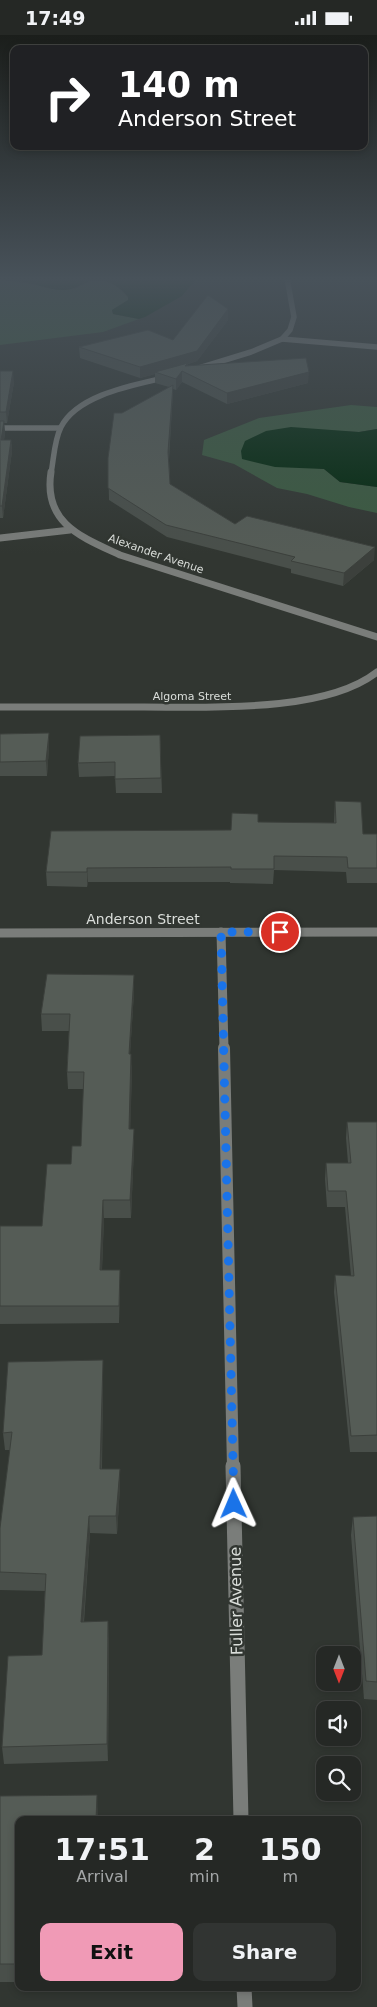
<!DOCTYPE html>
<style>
body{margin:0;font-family:"DejaVu Sans",sans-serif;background:#313432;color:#f1f3f6;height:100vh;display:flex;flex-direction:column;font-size:19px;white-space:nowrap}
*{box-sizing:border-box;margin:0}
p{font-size:16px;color:#a3a6a7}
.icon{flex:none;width:28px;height:28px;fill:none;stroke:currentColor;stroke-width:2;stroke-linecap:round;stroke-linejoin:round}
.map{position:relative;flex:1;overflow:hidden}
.side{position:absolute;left:15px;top:1781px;width:346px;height:175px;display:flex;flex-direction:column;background:#252825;border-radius:10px;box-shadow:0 2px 8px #0003,0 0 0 1px #424442}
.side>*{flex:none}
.top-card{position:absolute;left:10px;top:10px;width:358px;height:105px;border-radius:10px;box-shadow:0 2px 8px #0003,0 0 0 1px #424442;background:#202124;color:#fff;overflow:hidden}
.needle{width:32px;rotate:180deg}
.tools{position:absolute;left:316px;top:1611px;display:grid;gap:10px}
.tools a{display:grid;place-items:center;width:45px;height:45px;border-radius:10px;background:#252825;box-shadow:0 2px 8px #0003,0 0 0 1px #424442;font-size:25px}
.pin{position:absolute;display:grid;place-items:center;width:42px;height:42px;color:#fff;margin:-21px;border:2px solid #fff;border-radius:50%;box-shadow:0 1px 5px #0007}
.me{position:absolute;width:55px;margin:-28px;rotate:359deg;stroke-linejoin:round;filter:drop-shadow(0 0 4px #0008)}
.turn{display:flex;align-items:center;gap:18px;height:105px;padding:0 25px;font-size:22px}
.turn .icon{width:65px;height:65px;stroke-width:2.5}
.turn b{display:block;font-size:35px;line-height:42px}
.eta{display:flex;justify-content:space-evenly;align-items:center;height:85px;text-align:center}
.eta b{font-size:30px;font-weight:700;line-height:35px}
.action{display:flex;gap:10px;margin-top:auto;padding:10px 25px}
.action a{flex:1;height:58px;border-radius:10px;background:#f09ab6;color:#111;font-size:20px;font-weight:700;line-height:58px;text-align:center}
.action a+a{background:#313432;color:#f1f3f6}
.status{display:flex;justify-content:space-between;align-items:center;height:35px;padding:0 25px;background:#252825;direction:ltr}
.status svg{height:14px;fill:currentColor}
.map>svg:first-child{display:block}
</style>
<div class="status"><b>17:49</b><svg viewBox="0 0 49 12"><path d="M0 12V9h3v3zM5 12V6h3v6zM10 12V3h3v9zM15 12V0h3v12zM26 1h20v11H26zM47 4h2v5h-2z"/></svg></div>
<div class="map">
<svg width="377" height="1972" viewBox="0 0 377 1972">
<rect width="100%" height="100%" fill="#313631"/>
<g fill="#3b5b40">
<path d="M0,244L66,255L77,253L89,246H103L115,249L128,262V265L112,275L113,279L139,284L103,297L0,310Z"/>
<path d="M351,370L377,372V394L359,397L313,395L308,432L324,434L340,447L377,452V478L349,472L307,459L277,453L234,429L202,420L204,405L259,383Z"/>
</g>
<g fill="#00290c">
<path d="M0,243H197L182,261L145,282L139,284L113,279L112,275L128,265V262C119,251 107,243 91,246C82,248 74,255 63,255C48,255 38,249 25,247C16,246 7,248 0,243Z"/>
<path d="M291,392L359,397L377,394V452L340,447L324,434L275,432L242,424L241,416L245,406L266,396Z"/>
</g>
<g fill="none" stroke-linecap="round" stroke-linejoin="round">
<g stroke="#7a7d7a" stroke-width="5.5">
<path d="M282,304L377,312"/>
<path d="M199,333L251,317L282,304L290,295L294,282L287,243"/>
<path d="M0,393H59"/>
<path d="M51,438C54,423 54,406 61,392C78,359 135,350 168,342"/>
</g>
<g stroke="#7a7d7a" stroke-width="7">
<path d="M51,437C43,488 81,502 120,520L377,602"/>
<path d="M0,503L70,495"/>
<path d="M0,672C48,672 96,672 144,672C209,672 325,678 377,637"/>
</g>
<g stroke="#7a7d7a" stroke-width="9">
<path d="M221,897L224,1014"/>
<path d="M0,898L377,897"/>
</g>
<path stroke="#7a7d7a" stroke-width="12" d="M224,1013L233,1433"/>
<g stroke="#7a7d7a" stroke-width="15">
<path d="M233,1431L241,1785"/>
<path d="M244,1952L245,1972"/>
</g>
</g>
<g fill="#494f4a">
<path d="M228,274V285L197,326L188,329V331L308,348L227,369L182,347L176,355L173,354L169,425L170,449L235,489L374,525L343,551L291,538V534L167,502L109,465L108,423L122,378L169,352L155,348V339L140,343L80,323L79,312L173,305Z"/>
<path d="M0,336L14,347L7,388H4L5,398L4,405H11L12,416L3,483H0Z"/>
<path d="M49,698V712L47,741H0V699Z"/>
<path d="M160,700L162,758H116L115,741L79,742L78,728Z"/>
<path d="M335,766L363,799H377V848H347L346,837L274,835L273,849L230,848V847H88L87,852L47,851L46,837L231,795L258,787L334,788Z"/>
<path d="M134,957L130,1019L132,1036L130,1094H134V1112L131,1183H104L102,1235L120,1253L119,1288L0,1289V1191H42L71,1129L81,1111L84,1054H68L67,1037L69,996H42L41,979Z"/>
<path d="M347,1087H377V1417H350L334,1257L335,1240L351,1241L345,1172H327L325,1144L326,1128H348L346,1103Z"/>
<path d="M103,1325V1343L102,1434L120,1451L117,1499L90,1498L84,1587L109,1603L108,1726L4,1729L2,1712L42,1620L45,1556L0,1555V1493L10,1415H5L3,1398Z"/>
<path d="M377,1481V1665L364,1664L351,1500L353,1482Z"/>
<path d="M0,1761L98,1779V1785H19V1947H0Z"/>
</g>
<g fill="#3c403c">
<path d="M228,274V285L197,326L188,329V339L185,331L155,337V339L140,343V332Z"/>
<path d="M13,336L14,347L7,388L6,377Z"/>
<path d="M182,336V347L176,355V344Z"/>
<path d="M309,337L308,348L227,369V358Z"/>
<path d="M173,350V361L168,428V417Z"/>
<path d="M4,386L5,398L2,416L1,405Z"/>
<path d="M11,405L12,416L3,483L2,471Z"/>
<path d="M375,512L374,525L343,551L344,538Z"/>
<path d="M49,698V712L47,741L46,726Z"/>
<path d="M87,833L88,847L87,852Z"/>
<path d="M134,940V957L129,1036V1019Z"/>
<path d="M131,1019L132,1036L130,1112L129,1094Z"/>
<path d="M134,1094V1112L131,1183L130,1165Z"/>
<path d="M103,1165L104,1183L101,1253L100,1235Z"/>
<path d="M120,1235V1253L119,1288V1271Z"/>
<path d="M103,1325V1343L101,1451L100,1434Z"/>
<path d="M120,1434V1451L117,1499L116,1481Z"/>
<path d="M89,1481L90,1498L82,1604L81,1587Z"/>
<path d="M108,1586L109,1603L108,1726L107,1709Z"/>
<path d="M97,1760L98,1779V1785H96Z"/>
</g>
<g fill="#555c56" stroke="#3c403c">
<path d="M208,260L228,274L197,316L140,332L79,312L148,295L173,305Z"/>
<path d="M306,323L309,337L227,358L182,336L176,344L155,337L188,328L185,331Z"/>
<path d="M0,336H13L6,377H0Z"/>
<path d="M173,350L168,417L170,449L235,489L247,481L375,512L344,538L291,526L295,522L166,490L108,453V423L114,378H122Z"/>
<path d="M0,386H4L1,405H11L2,471H0Z"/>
<path d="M49,698L46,726L0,727V699Z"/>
<path d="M160,700L161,743L115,744V727L78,728L80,701Z"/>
<path d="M335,766L361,767L363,799H377V833H348L347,822L274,821V834H231V832L87,833V837H46L51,796L231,795L232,778L258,779V787L336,788Z"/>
<path d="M47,939L134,940L129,1019H131L129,1094H134L130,1165H103L100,1235H120L119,1271H0V1191H42L47,1129H71L72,1111H81L84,1037H67L70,979H41Z"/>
<path d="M347,1087H377V1400L351,1401L335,1240L354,1241L346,1156H328L326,1128H351Z"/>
<path d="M103,1325L100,1434H120L116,1481H89L81,1587L108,1586L107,1709L2,1712L8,1621L42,1620L46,1539L0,1537V1493L12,1397L3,1398L8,1327Z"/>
<path d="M377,1481V1647L366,1646L353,1482Z"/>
<path d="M97,1760L96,1785H19V1929H0V1761Z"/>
</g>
<linearGradient id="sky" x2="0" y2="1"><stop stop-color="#1b1e1b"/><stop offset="0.47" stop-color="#48525a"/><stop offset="1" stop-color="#48525a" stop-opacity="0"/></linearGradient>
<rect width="377" height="519" fill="url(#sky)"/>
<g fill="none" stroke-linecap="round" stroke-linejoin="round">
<path stroke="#1a73e8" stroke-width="9" stroke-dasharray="0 16.2" d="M234,1469L221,897H280"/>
</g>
<g text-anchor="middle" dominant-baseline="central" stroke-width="5" stroke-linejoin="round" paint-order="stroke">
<g font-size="11" fill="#dadeda" stroke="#313631">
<text transform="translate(156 519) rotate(19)">Alexander Avenue</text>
<text x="192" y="661">Algoma Street</text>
</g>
<g font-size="14" fill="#dadeda" stroke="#313631">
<text x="143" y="884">Anderson Street</text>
</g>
<g font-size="16" fill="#dadeda" stroke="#313631">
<text transform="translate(236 1566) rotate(-91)">Fuller Avenue</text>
</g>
</g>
</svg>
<div class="tools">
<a><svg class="needle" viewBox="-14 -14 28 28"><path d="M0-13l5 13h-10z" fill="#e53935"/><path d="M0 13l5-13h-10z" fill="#a3a6a7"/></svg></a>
<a><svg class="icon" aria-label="sound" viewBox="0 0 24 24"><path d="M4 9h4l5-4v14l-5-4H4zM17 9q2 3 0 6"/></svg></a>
<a><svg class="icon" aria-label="search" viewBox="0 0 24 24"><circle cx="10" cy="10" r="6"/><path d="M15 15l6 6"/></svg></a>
</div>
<div class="pin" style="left:280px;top:897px;background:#d93025"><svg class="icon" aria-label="arrive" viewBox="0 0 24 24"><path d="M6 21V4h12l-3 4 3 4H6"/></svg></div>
<svg class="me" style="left:234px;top:1469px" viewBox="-20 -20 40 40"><path d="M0-17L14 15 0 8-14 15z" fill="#1a73e8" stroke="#fff" stroke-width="4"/></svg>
<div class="top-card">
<div class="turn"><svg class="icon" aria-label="right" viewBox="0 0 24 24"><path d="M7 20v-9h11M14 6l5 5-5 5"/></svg><div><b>140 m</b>Anderson Street</div></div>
</div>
<section class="side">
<div class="eta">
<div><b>17:51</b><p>Arrival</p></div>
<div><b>2</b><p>min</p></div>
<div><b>150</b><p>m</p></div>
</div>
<div class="action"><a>Exit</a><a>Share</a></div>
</section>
</div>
